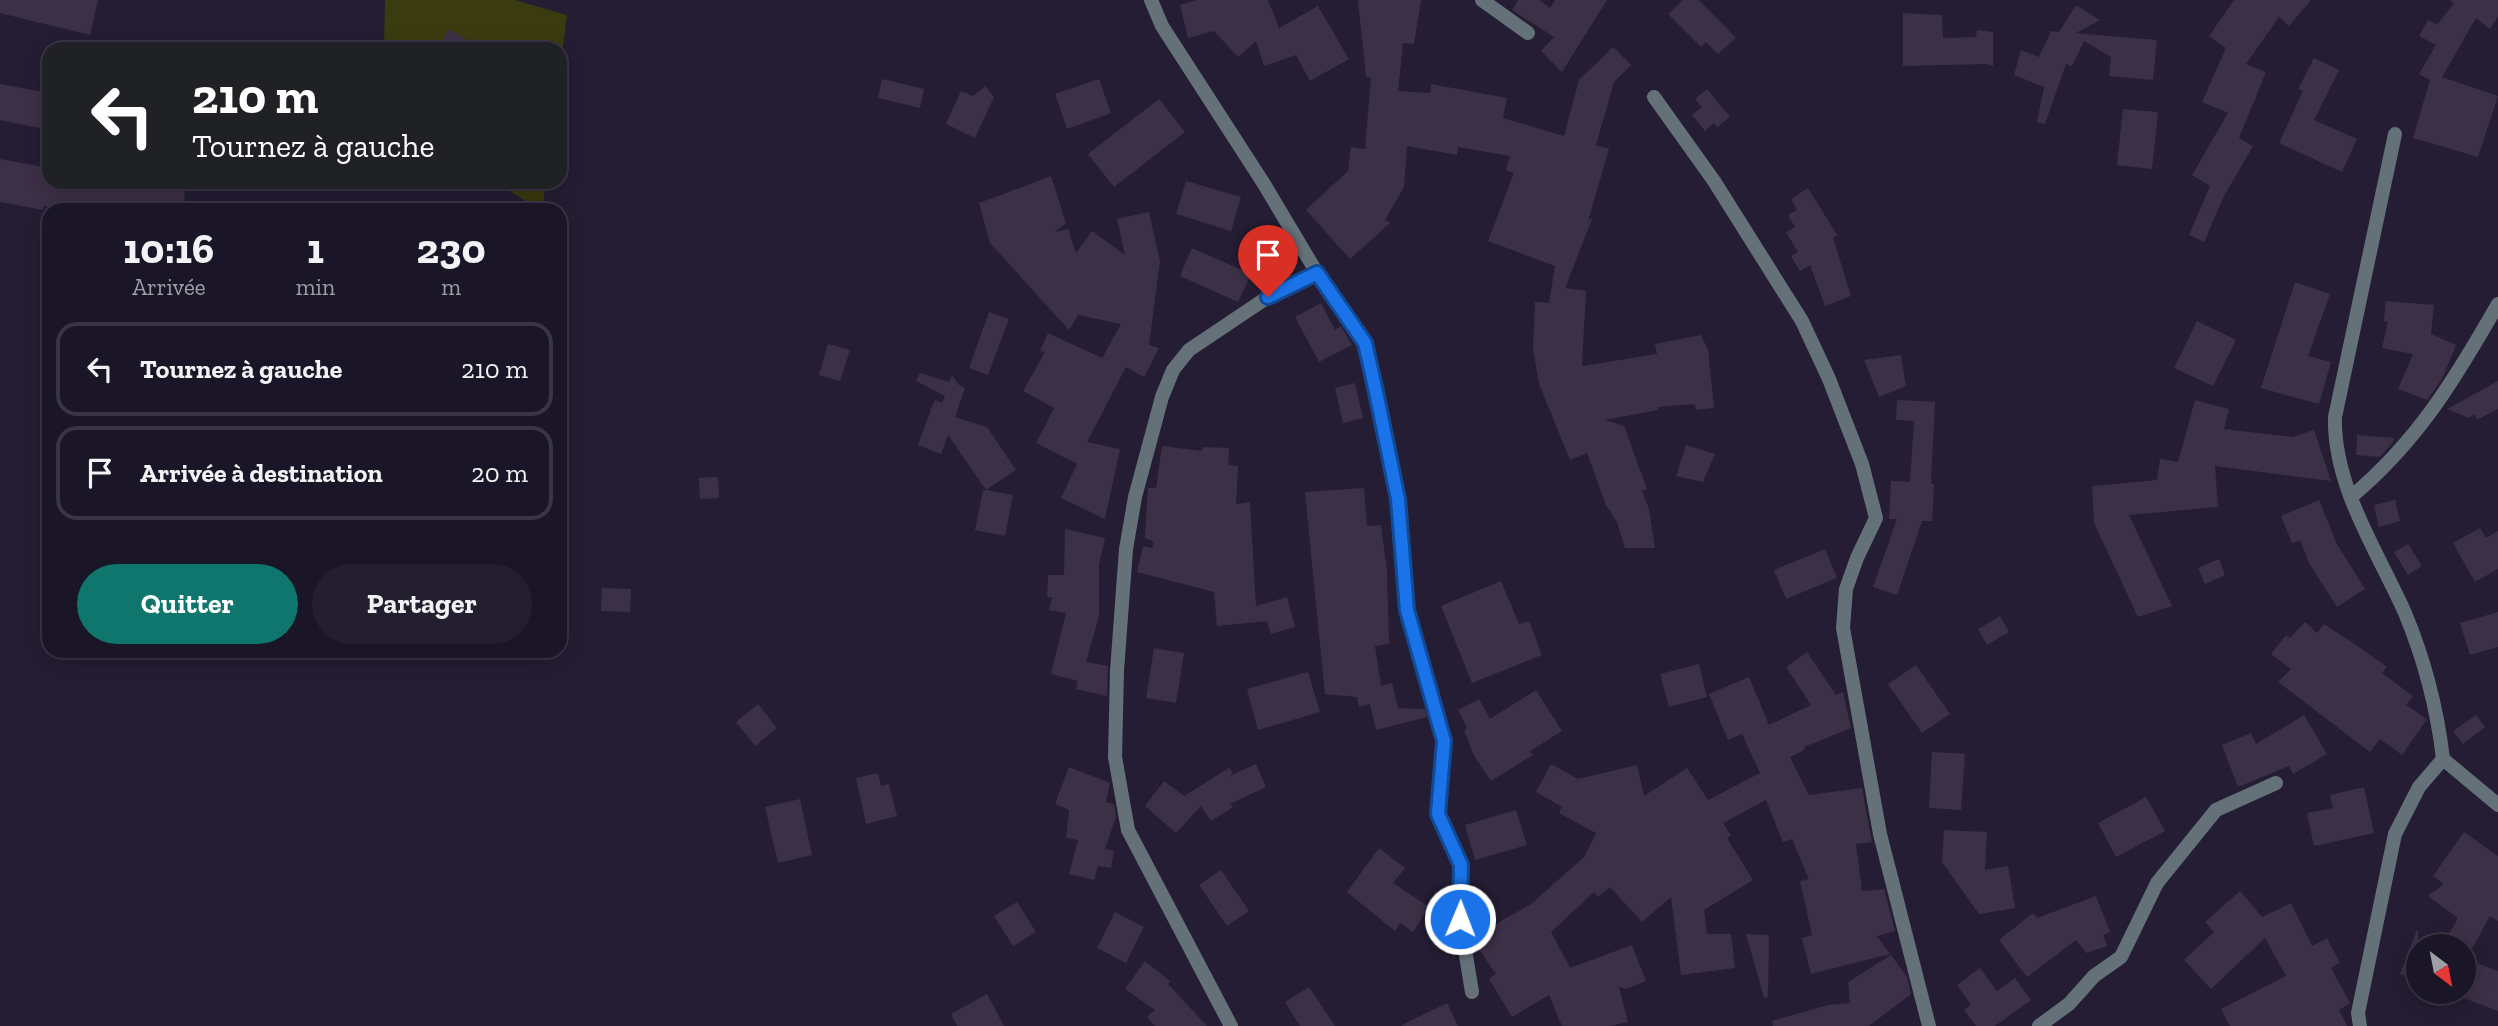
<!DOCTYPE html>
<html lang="fr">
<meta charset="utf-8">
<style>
body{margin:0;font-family:"Zilla Slab",serif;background:#241f2f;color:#f1f3f6;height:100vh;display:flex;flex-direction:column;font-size:26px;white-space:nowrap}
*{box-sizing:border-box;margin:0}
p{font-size:23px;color:#a09fa7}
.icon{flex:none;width:38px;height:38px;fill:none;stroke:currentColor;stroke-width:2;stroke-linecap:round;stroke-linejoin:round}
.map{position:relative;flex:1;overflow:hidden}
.sheet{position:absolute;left:42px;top:203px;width:525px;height:455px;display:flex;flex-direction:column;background:#1b1627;border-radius:21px;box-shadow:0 4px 18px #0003,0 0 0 2px #393544}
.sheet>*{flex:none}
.top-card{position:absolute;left:42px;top:42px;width:525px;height:147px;border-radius:21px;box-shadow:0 4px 18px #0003,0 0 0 2px #393544;background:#202124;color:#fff;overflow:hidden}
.needle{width:46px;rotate:148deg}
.buttons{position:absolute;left:2406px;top:934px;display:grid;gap:14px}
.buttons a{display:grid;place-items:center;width:70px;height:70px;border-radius:50%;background:#1b1627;box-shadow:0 4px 18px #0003,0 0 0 2px #393544;font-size:35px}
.pin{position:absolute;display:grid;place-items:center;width:60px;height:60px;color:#fff;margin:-72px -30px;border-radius:50% 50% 50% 0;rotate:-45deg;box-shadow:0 0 7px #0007}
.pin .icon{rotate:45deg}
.me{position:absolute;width:77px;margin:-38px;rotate:1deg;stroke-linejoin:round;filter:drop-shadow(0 0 5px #0008)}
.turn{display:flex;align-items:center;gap:24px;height:147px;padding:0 35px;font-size:32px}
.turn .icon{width:91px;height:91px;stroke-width:2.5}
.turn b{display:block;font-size:49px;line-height:60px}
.eta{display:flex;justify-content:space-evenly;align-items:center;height:119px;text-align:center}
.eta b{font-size:42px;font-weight:800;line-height:49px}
.action{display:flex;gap:14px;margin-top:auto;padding:14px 35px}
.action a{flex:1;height:80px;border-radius:42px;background:#0f766e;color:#fff;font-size:28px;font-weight:800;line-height:80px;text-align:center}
.action a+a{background:#241f2f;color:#f1f3f6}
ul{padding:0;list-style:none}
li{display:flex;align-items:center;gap:21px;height:94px;margin:0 14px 10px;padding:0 21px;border:4px solid #393544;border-radius:21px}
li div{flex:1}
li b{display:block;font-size:26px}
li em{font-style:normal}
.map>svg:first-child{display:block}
</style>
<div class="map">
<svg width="2498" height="1026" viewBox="0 0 2498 1026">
<rect width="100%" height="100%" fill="#241d34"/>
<g fill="#3a3b0f">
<path d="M385,0H515L567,15L560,69V49H384Z"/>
<path d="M495,182H546L542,210H540Z"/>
</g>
<g fill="#3c3047">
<path d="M0,0H98L90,35L0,13Z"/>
<path d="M1197,0H1268L1279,28L1318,6L1349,59L1310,81L1296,55L1264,66L1256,41L1238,57L1214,31L1188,38L1180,5Z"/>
<path d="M1358,0H1421L1414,44L1403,43L1398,91L1430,93L1431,84L1507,98L1503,118L1564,136L1579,80L1613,47L1631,65L1614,82L1596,145L1609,149L1588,221L1593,217L1565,288L1586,291L1582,366L1657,354L1655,344L1701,335L1708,350L1714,408L1696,410L1695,404L1658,407V410L1605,420L1624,426L1647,489L1642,491L1649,509L1655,548H1625L1617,522L1606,505L1587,453L1570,460L1539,384L1533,348L1535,302L1549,303L1555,266L1488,241L1514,173L1506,170L1510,156L1458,147L1457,155L1407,146L1404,187L1385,220L1390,223L1350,259L1306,210L1348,171L1351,147L1365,149L1371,77H1366Z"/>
<path d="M1518,0H1539L1550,8L1555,0H1607L1562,72L1541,51L1554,37L1512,10Z"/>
<path d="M1683,0H1699L1736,38L1718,54L1706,42L1701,47L1668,14Z"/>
<path d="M2234,0H2311L2289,26L2279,17L2246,64L2266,72L2239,138L2253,146L2224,196L2204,242L2189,235L2210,186L2192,175L2228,113L2202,102L2226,48L2209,36Z"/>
<path d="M2450,0H2498V17L2490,29L2476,18L2442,77L2498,96L2478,157L2413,138L2430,80L2419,74L2436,45L2419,36L2428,20L2437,25L2454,3Z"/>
<path d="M2076,5L2100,20L2076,33L2157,40L2153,80L2109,76L2111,57L2084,41L2072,66L2066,64L2045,124L2037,122L2044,87L2014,75L2021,50L2039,57L2051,31L2059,32Z"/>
<path d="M1903,13L1942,15L1943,38L1976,37L1977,30L1993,32V66L1987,64L1903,66Z"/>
<path d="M449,29L481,49H437Z"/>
<path d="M2314,58L2339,70L2314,120L2357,139L2342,172L2279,143L2303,91L2298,89Z"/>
<path d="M882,79L924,89L920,108L878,98Z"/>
<path d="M1099,79L1111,113L1067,129L1055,94Z"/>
<path d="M0,84L49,93V130L0,120Z"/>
<path d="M985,86L994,97L975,138L946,124L961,91L973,96Z"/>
<path d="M1707,89L1730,117L1717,127L1714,123L1705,131L1692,115L1702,107L1695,99Z"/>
<path d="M1159,99L1185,132L1114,187L1088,154Z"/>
<path d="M2123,109L2158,112L2152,169L2117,165Z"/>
<path d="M0,159L49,168V182L185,183L184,210H64L44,206L43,210L0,202Z"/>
<path d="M1051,176L1066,223L1055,232L1068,229L1076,253L1092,231L1125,255L1117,219L1149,212L1160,261L1149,345L1159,348L1144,377L1126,367L1087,442L1120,449L1105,519L1061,498L1077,464L1036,443L1054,408L1023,391L1045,352L1040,351L1048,333L1102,358L1121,324L1078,315L1069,330L990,243L979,203Z"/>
<path d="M1186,181L1241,197L1231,231L1176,214Z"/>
<path d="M1808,188L1837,235L1833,238L1851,296L1825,306L1810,265L1800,271L1791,256L1798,252L1786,232L1795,227L1788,215L1797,210L1791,199Z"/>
<path d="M1192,248L1251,274L1238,302L1180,276Z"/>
<path d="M2295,282L2330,294L2308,356L2331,362L2319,404L2261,388Z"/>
<path d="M2386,301L2434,305L2431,334L2456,345L2442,379L2427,400L2398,389L2413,354L2382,348L2388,322L2384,321Z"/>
<path d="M1321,303L1335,330L1341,326L1352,345L1319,362L1295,317Z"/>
<path d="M989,312L1009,319L988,375L969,368Z"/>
<path d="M2197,321L2236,340L2213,386L2174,368Z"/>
<path d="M828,344L850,350L840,381L819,375Z"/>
<path d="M1901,355L1906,386L1879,397L1864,360Z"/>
<path d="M920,373L949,382L952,375L959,385L965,388L955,417L987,427L1016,470L986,490L1013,495L1005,536L975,530L983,490H986L948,435L941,454L918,445L931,410L929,407L932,408L935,400L942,403L945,396L916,381Z"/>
<path d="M2498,381V409L2477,420L2474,414L2469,418L2447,409Z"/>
<path d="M1355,383L1363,418L1343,423L1335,388Z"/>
<path d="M1897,400L1935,402L1931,484H1934L1932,521H1922L1897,595L1873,587L1897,519H1889L1891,481L1910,482L1914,421L1896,420Z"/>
<path d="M2195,400L2229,409L2224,429L2292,437L2314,430L2331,481L2215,466L2218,507L2129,515L2172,606L2138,617L2094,523L2092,486L2157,480L2160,459L2178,462Z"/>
<path d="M2357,435L2394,438L2393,442L2380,457L2356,455Z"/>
<path d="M1686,445L1715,454L1703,482L1676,476Z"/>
<path d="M1162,446L1202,451V447L1229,448L1228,465L1238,466L1236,504L1250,502L1256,606L1287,597L1295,627L1271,634L1267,621L1217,626L1214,592L1137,572L1143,546L1152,548L1154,542L1145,538L1148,488H1156Z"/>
<path d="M718,477L719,498L700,499L699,478Z"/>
<path d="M1364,488L1367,526L1381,525L1387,571L1389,644L1375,646L1381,686L1392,683L1398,708L1425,709L1427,717L1376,730L1370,704L1359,707L1357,697L1325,694L1305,492Z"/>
<path d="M2319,500L2337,544L2365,589L2337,607L2309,563L2300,540L2292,543L2281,516Z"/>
<path d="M2395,500L2400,521L2379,527L2374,505Z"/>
<path d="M2480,528L2486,538L2498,531V569L2475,582L2453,543Z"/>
<path d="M1065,529L1105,538L1099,565V616L1086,662L1108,666L1107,696L1076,689L1078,681L1051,674L1066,613L1049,610L1052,597H1047L1048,575H1064Z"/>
<path d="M2408,544L2422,566L2408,575L2394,552Z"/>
<path d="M1825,549L1837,578L1786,599L1774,570Z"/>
<path d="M2219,559L2225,575L2205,584L2198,568Z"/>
<path d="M1501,581L1519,624L1529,621L1542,655L1472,683L1441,606Z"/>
<path d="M602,588L631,589L630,612L601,611Z"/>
<path d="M2498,612V647L2470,655L2460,623Z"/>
<path d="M2000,616L2009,632L1987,645L1978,629Z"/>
<path d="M2305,622L2317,633L2324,624L2362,649L2387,667L2382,673L2413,696L2406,705L2427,719L2402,755L2380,739L2370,752L2278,682L2291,669L2271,654L2286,635L2290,638Z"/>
<path d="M1154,648L1184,653L1176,703L1146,698Z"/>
<path d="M1807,652L1836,695L1843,692L1851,728L1804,747L1805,750L1790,757L1809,795L1862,788L1872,842L1856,844L1862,891L1884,889L1895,931L1877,936L1890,954L1811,974L1802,938L1812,935L1800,881L1809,879L1792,839L1783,842L1766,800L1723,823L1731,835L1727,838L1753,880L1704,910L1707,934H1731L1735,968L1681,975L1671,897L1642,922L1610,887L1598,897L1594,892L1551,932L1570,968L1632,945L1646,981L1626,989L1619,987L1628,1022L1610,1026H1562L1549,995L1512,1017L1489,979L1496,974L1473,941L1504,919L1530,905L1584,857L1596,833L1559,813L1562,807L1536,792L1551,764L1578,779L1637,765L1644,796L1687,768L1708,800L1760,773L1742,734L1728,740L1709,694L1749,677L1769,725L1811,705L1786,667Z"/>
<path d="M1699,664L1707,697L1669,707L1660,674Z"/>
<path d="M1916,665L1950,714L1922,733L1888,684Z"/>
<path d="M1308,672L1320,712L1258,730L1247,689Z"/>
<path d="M1536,690L1562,731L1529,752L1533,755L1491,781L1473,754L1464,730L1467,728L1458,710L1479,699L1490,719Z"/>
<path d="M758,704L777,728L755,746L736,722Z"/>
<path d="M2304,715L2327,754L2293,774L2289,766L2238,787L2222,745L2251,733L2256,744Z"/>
<path d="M2476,715L2485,727L2463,744L2453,731Z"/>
<path d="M1932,752L1965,754L1961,810L1929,808Z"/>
<path d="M1256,764L1266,787L1230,804L1233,807L1211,821L1201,806L1176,833L1145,806L1164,781L1184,796L1229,768L1233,773L1228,777Z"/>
<path d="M1069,767L1110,783L1106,802L1114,804L1116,817L1105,849L1114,851L1111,868L1098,866L1094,880L1069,874L1078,840L1066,838L1069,810L1055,804Z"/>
<path d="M878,773L881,786L889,784L897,816L866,824L856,778Z"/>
<path d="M2364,787L2374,833L2314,846L2307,813L2333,808L2330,795Z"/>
<path d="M2146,797L2165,831L2116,857L2098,823Z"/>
<path d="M800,799L812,855L778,863L765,807Z"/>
<path d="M1516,810L1527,845L1475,860L1465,825Z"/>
<path d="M1944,830L1987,832L1985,870L2008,866L2015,908L1979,914L1942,862Z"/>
<path d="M2464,832L2498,856V921L2490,916L2473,947H2442L2458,918L2428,896L2444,884L2433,876Z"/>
<path d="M1379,848L1405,868L1393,883L1429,907L1413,932L1400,923L1395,931L1347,892Z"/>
<path d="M1221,870L1249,911L1227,926L1199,885Z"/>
<path d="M2240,891L2262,917L2291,903L2312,946L2327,938L2340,963L2331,968L2350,1003L2339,1010L2347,1026H2230L2221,1009L2286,976L2265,938L2211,989L2184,960L2214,932L2205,922Z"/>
<path d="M2096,896L2110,932L2103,935L2107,946L2086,953L2076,940L2027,977L1999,940L2033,913L2037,918Z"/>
<path d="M1017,902L1036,932L1013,946L994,916Z"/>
<path d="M1115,912L1144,927L1126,963L1097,948Z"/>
<path d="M2417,930H2418V981L2400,974Z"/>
<path d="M1746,934L1769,935L1768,997L1764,998Z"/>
<path d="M1891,955L1907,977L1911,994L1869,1026H1773L1772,1021L1828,1005L1850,1003L1848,982Z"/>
<path d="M2464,958L2498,971V1011L2464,998Z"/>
<path d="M1145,961L1170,981L1168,984L1207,1026H1155L1147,1017L1155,1010L1125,989Z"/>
<path d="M1980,968L1997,991L2015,978L2031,1000L1995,1026H1976L1964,1010L1971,1005L1957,985Z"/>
<path d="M1309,987L1335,1026H1300L1285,1002Z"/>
<path d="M987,994L1004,1026H957L951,1014Z"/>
<path d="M1447,1003L1458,1026H1400Z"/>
</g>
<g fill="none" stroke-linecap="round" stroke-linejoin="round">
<g stroke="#657179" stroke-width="14">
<path d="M1151,0L1162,26L1264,184L1317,273L1268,297L1189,350L1173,370L1162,397L1135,497L1126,549L1117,671L1115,757L1128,830L1231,1026"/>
<path d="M1482,0L1528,33"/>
<path d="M1654,97L1714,181L1802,321L1829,379L1862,464L1876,518L1857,558L1846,589L1843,628L1880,834L1929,1026"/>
<path d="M2395,134L2335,417C2333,486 2378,552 2405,613C2425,661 2437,707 2443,759L2498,805"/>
<path d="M1317,273L1365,343L1382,417L1398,500L1407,610L1444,741L1438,814L1461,865L1460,919L1472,992"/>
<path d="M2351,497C2418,441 2455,379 2498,304"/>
<path d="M2039,1026L2069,1004L2094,976L2121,957L2157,883L2216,810L2276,783"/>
<path d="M2360,1026L2358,1013L2395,834L2419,787L2443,759"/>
</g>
</g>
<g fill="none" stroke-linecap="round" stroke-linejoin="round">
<g stroke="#114b97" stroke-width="18">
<path id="route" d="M1268,297L1317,273L1365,343L1376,392L1398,499L1407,610L1444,741L1438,814L1461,865L1460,919"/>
</g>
<use href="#route" stroke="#1a73e8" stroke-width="12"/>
</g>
</svg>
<div class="buttons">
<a><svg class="needle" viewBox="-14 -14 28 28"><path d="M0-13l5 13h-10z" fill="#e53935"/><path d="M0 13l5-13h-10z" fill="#a09fa7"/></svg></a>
</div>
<div class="pin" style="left:1268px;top:297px;background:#d93025"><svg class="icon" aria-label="arrive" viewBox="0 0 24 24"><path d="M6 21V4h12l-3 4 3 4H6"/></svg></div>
<svg class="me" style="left:1460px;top:919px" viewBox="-20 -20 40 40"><circle r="17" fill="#1a73e8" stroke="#fff" stroke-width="3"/><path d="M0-11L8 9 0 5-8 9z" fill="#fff"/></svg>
<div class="top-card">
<div class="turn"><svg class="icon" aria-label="left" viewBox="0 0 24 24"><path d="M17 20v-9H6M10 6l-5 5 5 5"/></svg><div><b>210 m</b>Tournez à gauche</div></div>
</div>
<section class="sheet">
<div class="eta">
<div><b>10:16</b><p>Arrivée</p></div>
<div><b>1</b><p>min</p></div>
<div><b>230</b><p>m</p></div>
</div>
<ul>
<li><svg class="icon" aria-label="left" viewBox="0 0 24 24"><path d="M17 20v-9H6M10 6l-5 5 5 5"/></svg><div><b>Tournez à gauche</b></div><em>210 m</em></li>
<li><svg class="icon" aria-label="arrive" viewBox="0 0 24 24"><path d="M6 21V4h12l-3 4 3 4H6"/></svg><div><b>Arrivée à destination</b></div><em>20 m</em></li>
</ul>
<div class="action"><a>Quitter</a><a>Partager</a></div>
</section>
</div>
